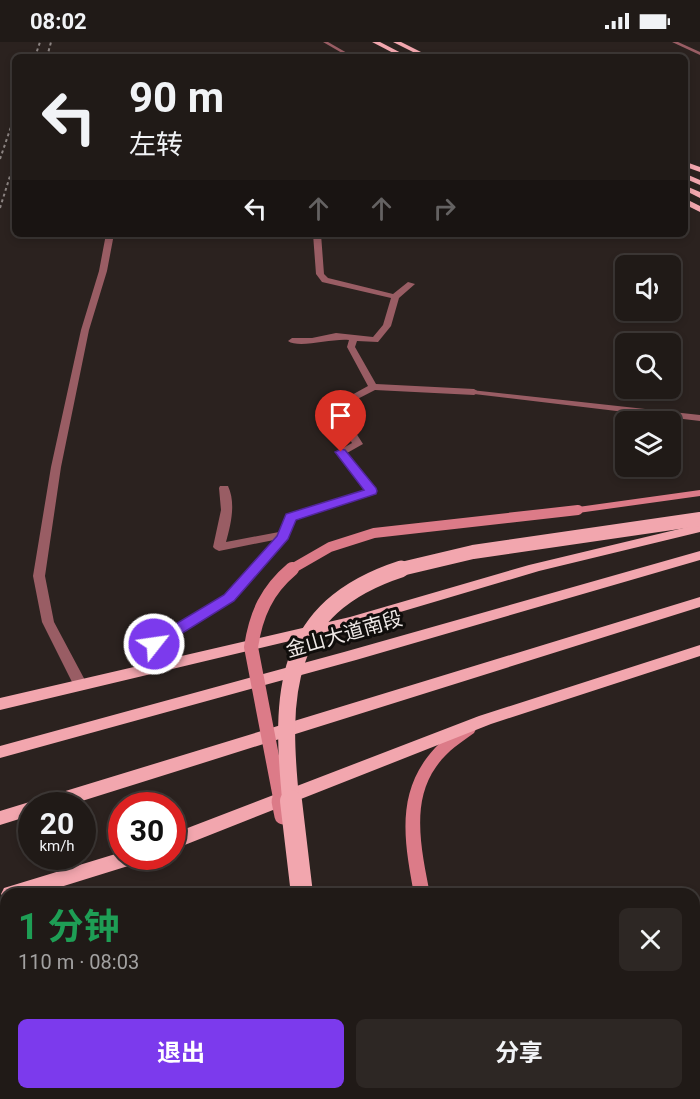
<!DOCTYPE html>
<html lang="zh">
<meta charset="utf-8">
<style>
body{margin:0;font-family:Roboto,"Noto Sans SC",sans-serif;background:#2d2724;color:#f1f3f6;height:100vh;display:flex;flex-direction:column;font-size:22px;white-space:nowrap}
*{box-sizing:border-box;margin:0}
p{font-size:20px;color:#a2a1a1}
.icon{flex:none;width:33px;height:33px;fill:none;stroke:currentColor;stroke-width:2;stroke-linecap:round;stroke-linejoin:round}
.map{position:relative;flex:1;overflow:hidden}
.details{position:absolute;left:0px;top:846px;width:700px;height:212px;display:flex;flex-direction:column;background:#201a17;border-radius:18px 18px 0 0;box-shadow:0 3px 9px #0003,0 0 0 2px #3d3836}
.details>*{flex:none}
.hud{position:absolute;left:12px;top:12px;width:676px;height:183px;border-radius:9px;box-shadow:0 3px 9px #0003,0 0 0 2px #3d3836;background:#201a17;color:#f1f3f6;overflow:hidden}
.tools{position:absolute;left:615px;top:213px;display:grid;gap:12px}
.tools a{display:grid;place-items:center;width:66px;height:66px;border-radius:9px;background:#201a17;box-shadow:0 3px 9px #0003,0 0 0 2px #3d3836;font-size:30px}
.speed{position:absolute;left:18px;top:750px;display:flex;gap:12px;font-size:30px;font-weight:700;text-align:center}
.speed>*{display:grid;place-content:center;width:78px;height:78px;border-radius:50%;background:#201a17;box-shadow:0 3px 9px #0003,0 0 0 2px #3d3836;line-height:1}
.speed small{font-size:15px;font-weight:400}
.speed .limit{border:9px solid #d22;background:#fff;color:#111}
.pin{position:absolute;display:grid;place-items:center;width:51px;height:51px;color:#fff;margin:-62px -26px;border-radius:50% 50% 50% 0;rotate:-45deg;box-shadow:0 0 6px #0007}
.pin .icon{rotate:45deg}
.me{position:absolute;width:66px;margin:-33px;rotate:60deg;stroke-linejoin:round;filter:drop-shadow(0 0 4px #0008)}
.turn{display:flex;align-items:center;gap:21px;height:126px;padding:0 18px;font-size:27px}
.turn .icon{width:78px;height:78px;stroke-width:2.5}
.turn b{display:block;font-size:42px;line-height:51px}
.lanes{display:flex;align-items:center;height:57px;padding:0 18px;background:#0003;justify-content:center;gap:30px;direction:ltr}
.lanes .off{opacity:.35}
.round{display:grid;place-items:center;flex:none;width:63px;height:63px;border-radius:9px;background:#2d2724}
.summary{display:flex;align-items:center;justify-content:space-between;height:102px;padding:0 18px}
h1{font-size:36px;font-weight:700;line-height:45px;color:#1e9e55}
.cta{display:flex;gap:12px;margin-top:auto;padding:12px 18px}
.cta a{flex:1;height:69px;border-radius:9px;background:#7c3aed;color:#fff;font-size:24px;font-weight:700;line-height:69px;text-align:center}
.cta a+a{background:#2d2724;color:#f1f3f6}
.status{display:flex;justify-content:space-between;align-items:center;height:42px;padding:0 30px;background:#201a17;direction:ltr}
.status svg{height:16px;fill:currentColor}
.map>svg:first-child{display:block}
</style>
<div class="status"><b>08:02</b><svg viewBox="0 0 49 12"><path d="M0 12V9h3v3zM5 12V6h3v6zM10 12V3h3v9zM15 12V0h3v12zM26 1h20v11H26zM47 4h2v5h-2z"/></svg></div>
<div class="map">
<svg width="700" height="1057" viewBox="0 0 700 1057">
<rect width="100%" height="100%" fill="#2b221f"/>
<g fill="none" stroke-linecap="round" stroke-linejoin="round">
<path fill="#995d64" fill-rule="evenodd" d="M471,348L700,373V379L474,352L470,350Z"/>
<g fill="#995d64" fill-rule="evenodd">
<path d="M323,0H328L354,15H349Z"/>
<path d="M672,0H678L700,10V13Z"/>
<path d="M71,10L118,14L120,15L73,12Z"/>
<path d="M106,192H114L107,229L89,288L61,425L45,534L54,580L87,642L85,645H75L73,642L42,580L33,534L51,425L81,288L99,229Z"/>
<path d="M313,192H321L324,232L328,236L393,252L408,240L415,242L399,256L391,284L378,300L357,299L355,305L376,342L474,347L479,350L474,353L375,348L340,366L363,402L347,411L376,449L375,451L296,477L287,497L233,559L159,605L146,630H136L134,627L149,599L225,553L274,498L219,509L215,507L213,505L221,468L219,446L220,444H228C236,461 231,482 226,500L279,490L287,473L364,448L336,410L352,401L330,365L368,344L347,305L349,298C332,296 299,307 288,299L292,296H312L336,291L373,295L383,283L391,256L322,240L316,232Z"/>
</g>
<g fill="#dc7b88" fill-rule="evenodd">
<path d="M700,448V454L578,471L572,468L578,465Z"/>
<path d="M469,682L474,683L476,687L474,691C460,701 446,710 436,725C410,761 422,811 430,852H414C404,799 395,749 435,706C444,697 457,686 469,682Z"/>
<path d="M320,1052H338L339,1057H319Z"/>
<path d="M453,1052H471L473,1057H453Z"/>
</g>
<g fill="#f2a6ae" fill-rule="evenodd">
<path d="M372,0H380L407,14L401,15Z"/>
<path d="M393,0H401L431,15H423Z"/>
<path d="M686,120L700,125V130L686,125Z"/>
<path d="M686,132L700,138V143L686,137Z"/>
<path d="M686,144L700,150V156L686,149Z"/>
<path d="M686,157L700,164V170L686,163Z"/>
<path d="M700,482V490L539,529L353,584L0,668V656L350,575L529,523Z"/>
<path d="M700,509V518L356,618L0,716V704L344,610Z"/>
<path d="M700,555V565L66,764H32V773L0,783V769Z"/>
<path d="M700,603V614L491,682L172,808V792L479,674Z"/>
<path d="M122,810V814H144L141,820L38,852H6V859L1,852L4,846Z"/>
</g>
<g stroke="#8c8482" stroke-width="2" stroke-dasharray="3 3" stroke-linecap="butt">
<path d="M35,15L40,0"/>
<path d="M47,15L51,0"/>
<path d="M0,117L15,73"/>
<path d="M0,166L15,118"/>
</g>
<path stroke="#dc7b88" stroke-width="10" d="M290,528L330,505L374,491L578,468"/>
<path stroke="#dc7b88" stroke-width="14" d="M281,761L251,605C256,572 267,548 292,527"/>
<path stroke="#dc7b88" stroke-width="17" d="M280,759L283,774"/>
<path stroke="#f2a6ae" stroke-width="14" d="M397,528L473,510L700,477"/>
<path stroke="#f2a6ae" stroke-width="17" d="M291,761C280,653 281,566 401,527"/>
<path stroke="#f2a6ae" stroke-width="22" d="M291,759L302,852"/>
</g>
<path fill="#7c3aed" stroke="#51269a" stroke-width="1.5" d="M341,407L345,408L376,446L377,449L376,452L296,478L288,497L234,559L160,605H149L147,602L149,598L224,553L277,494L286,472L364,448L335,410Z"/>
<g text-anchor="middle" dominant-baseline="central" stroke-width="6" stroke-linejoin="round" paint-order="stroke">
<g font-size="20" fill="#eee8e6" stroke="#100d0b">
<text transform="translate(344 592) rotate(-16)">金山大道南段</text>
</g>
</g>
</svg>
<div class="tools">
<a><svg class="icon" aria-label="sound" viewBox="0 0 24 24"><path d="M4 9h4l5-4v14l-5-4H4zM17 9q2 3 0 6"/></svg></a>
<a><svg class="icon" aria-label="search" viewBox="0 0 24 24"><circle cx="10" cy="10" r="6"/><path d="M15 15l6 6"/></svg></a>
<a><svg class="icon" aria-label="layers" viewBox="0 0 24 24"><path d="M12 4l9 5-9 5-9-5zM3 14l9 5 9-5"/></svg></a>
</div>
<div class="speed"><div>20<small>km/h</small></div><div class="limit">30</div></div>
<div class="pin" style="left:341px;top:410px;background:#d93025"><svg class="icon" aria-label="arrive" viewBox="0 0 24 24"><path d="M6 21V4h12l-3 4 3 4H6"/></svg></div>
<svg class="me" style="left:154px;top:602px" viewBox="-20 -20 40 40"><circle r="17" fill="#7c3aed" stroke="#fff" stroke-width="3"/><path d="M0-11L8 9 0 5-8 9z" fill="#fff"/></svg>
<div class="hud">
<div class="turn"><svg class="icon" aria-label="left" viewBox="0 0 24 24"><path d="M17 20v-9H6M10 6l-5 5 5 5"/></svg><div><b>90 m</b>左转</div></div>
<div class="lanes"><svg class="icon" aria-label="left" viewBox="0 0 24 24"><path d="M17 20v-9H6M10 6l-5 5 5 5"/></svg><svg class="icon off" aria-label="ahead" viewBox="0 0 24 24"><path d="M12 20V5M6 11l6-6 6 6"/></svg><svg class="icon off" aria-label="ahead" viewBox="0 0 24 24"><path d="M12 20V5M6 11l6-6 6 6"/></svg><svg class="icon off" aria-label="right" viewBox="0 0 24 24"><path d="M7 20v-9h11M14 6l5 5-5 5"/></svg></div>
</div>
<section class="details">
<div class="summary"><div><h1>1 分钟</h1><p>110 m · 08:03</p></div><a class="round"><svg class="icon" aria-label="close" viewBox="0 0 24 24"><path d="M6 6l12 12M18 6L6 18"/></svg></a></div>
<div class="cta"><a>退出</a><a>分享</a></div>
</section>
</div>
